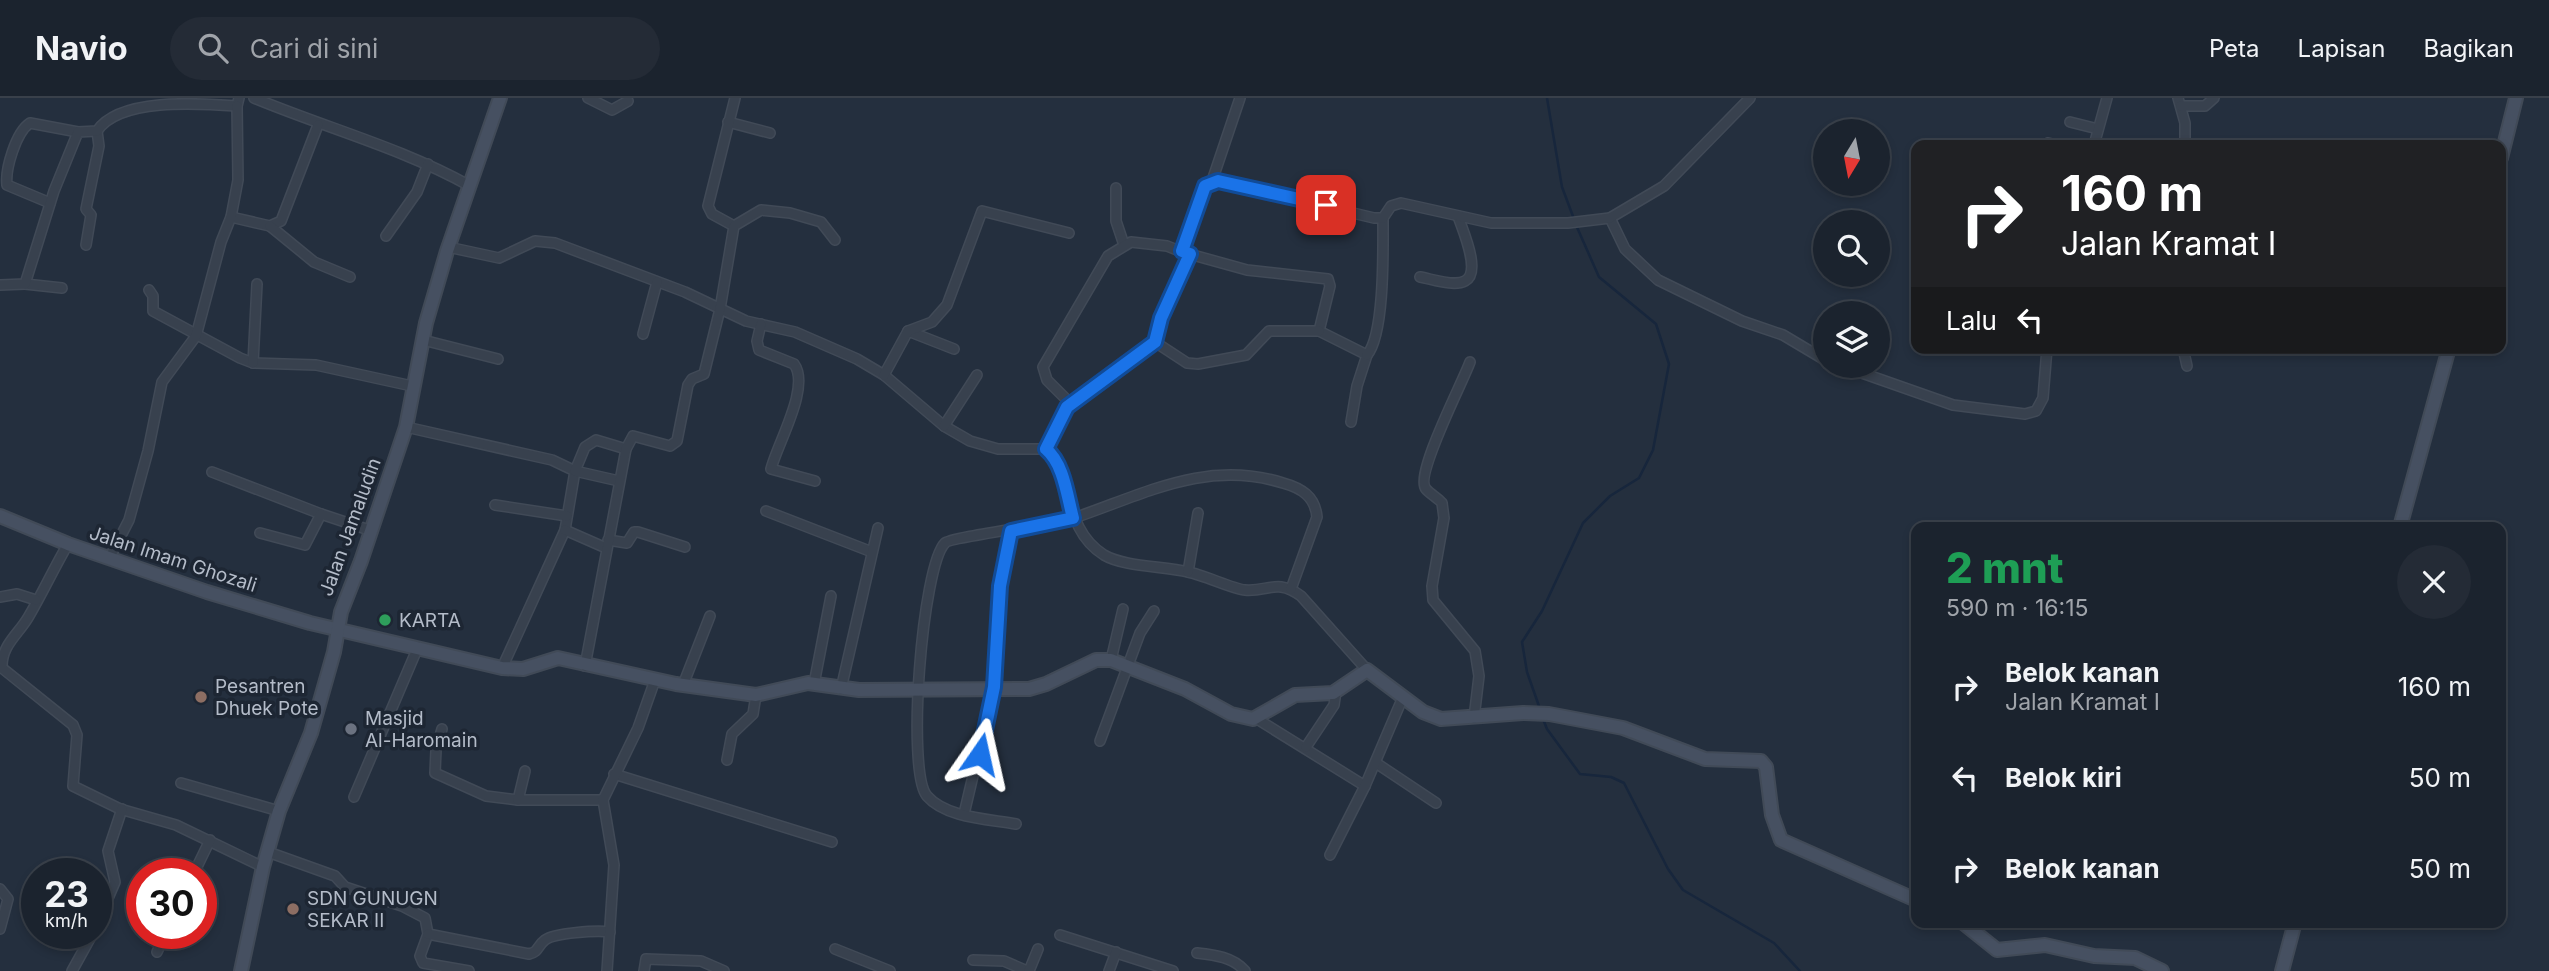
<!DOCTYPE html>
<html lang="id">
<meta charset="utf-8">
<style>
body{margin:0;font-family:Inter,sans-serif;background:#242b36;color:#f1f3f6;height:100vh;display:flex;flex-direction:column;font-size:26px;white-space:nowrap}
*{box-sizing:border-box;margin:0}
p{font-size:23px;color:#a0a4aa}
.icon{flex:none;width:38px;height:38px;fill:none;stroke:currentColor;stroke-width:2;stroke-linecap:round;stroke-linejoin:round}
.map{position:relative;flex:1;overflow:hidden}
.details{position:absolute;left:1911px;top:424px;width:595px;height:406px;display:flex;flex-direction:column;background:#1b232e;border-radius:14px;box-shadow:0 4px 10px #0003,0 0 0 2px #39404a}
.details>*{flex:none}
.banner{position:absolute;left:1911px;top:42px;width:595px;height:214px;border-radius:14px;box-shadow:0 4px 10px #0003,0 0 0 2px #39404a;background:#202124;color:#fff;overflow:hidden}
.needle{width:46px;rotate:190deg}
.controls{position:absolute;left:1813px;top:21px;display:grid;gap:14px}
.controls a{display:grid;place-items:center;width:77px;height:77px;border-radius:50%;background:#1b232e;box-shadow:0 4px 10px #0003,0 0 0 2px #39404a;font-size:35px}
.speed{position:absolute;left:21px;top:760px;display:flex;gap:14px;font-size:35px;font-weight:700;text-align:center}
.speed>*{display:grid;place-content:center;width:91px;height:91px;border-radius:50%;background:#1b232e;box-shadow:0 4px 10px #0003,0 0 0 2px #39404a;line-height:1}
.speed small{font-size:18px;font-weight:400}
.speed .limit{border:10px solid #d22;background:#fff;color:#111}
.pin{position:absolute;display:grid;place-items:center;width:60px;height:60px;color:#fff;margin:-30px;border-radius:14px;box-shadow:0 4px 10px #0006}
.me{position:absolute;width:77px;margin:-38px;rotate:11deg;stroke-linejoin:round;filter:drop-shadow(0 0 5px #0008)}
.turn{display:flex;align-items:center;gap:24px;height:147px;padding:0 35px;font-size:32px}
.turn .icon{width:91px;height:91px;stroke-width:2.5}
.turn b{display:block;font-size:49px;line-height:60px}
.then{display:flex;align-items:center;height:66px;padding:0 35px;background:#0003;gap:14px;font-size:26px}
.round{display:grid;place-items:center;flex:none;width:74px;height:74px;border-radius:37px;background:#242b36}
.head{display:flex;align-items:center;justify-content:space-between;height:119px;padding:0 35px}
h1{font-size:42px;font-weight:800;line-height:52px;color:#1e9e55}
ul{padding:0;list-style:none}
li{display:flex;align-items:center;gap:21px;height:91px;padding:0 35px}
li div{flex:1}
li b{display:block;font-size:26px}
li em{font-style:normal}
header{display:flex;align-items:center;gap:42px;box-sizing:border-box;height:98px;padding:0 35px;background:#1b232e;border-bottom:2px solid #39404a}
header strong{font-size:33px}
nav{display:flex;gap:38px;margin-inline-start:auto;font-size:24px}
.search{width:490px;height:63px;background:#242b36;display:flex;align-items:center;gap:18px;box-sizing:border-box;padding:0 24px;border-radius:38px;color:#a0a4aa;font-size:26px}
.map>svg:first-child{display:block}
</style>
<header>
<strong>Navio</strong>
<div class="search"><svg class="icon" aria-label="search" viewBox="0 0 24 24"><circle cx="10" cy="10" r="6"/><path d="M15 15l6 6"/></svg>Cari di sini</div>
<nav><a>Peta</a><a>Lapisan</a><a>Bagikan</a></nav>
</header>
<div class="map">
<svg width="2549" height="873" viewBox="0 0 2549 873">
<rect width="100%" height="100%" fill="#242f3e"/>
<g fill="none" stroke-linecap="round" stroke-linejoin="round">
<g stroke="#17263c" stroke-width="2.5">
<path d="M1547,0L1562,89L1574,121"/>
<path d="M1540,611L1527,574L1522,544L1542,513L1583,425L1610,398L1639,380L1653,352L1669,266L1656,226L1599,179L1576,127"/>
<path d="M1543,621L1547,631L1580,676L1611,679L1624,685L1668,771L1683,792L1774,845L1800,873"/>
</g>
<g stroke="#414a57" stroke-width="12">
<g id="street">
<path d="M254,0C326,30 402,50 470,88"/>
<path d="M588,0L612,12L628,3"/>
<path d="M2178,0L2185,25V47"/>
<path d="M2181,8H2205L2214,0"/>
<path d="M728,24L770,35"/>
<path d="M2070,24L2098,31"/>
<path d="M2048,45L2057,47"/>
<path d="M2094,47L2107,0"/>
<path d="M1212,83L1240,0"/>
<path d="M1116,90V123L1124,147"/>
<path d="M50,105L7,87C5,71 16,34 30,25L78,34"/>
<path d="M231,119L270,128L281,123L318,27"/>
<path d="M1610,120L1625,151L1658,182L1742,223L1783,237L1825,262"/>
<path d="M270,128L314,164L350,179"/>
<path d="M734,128L712,116L708,108L735,0"/>
<path d="M386,138L417,94L428,66"/>
<path d="M86,147L91,117L86,111L99,48L97,33"/>
<path d="M448,149L499,160L535,143L555,145L685,194L746,223L795,234L857,261L884,277L944,328L970,343L998,351H1046C1076,377 1060,429 1104,457C1124,469 1165,468 1188,474C1204,477 1233,491 1245,492C1268,494 1277,480 1301,498L1367,572"/>
<path d="M1182,154L1247,172L1328,181L1330,188L1319,233L1367,257L1357,288L1351,324"/>
<path d="M1190,156L1161,220L1155,244L1187,265L1198,266L1246,257L1269,233H1319"/>
<path d="M1420,179C1432,181 1454,189 1465,183C1482,174 1462,131 1458,118"/>
<path d="M25,186L62,190"/>
<path d="M0,187L25,186L54,93L78,34L97,33C119,0 196,5 237,8L239,0"/>
<path d="M149,192L153,198V213L240,260L253,265L316,267L412,288"/>
<path d="M761,226L757,243L759,252L794,266C811,289 777,346 771,371L815,383"/>
<path d="M908,233L954,251"/>
<path d="M643,236L657,184"/>
<path d="M423,242L498,261"/>
<path d="M2183,250L2187,268"/>
<path d="M1367,257C1385,236 1383,149 1383,120"/>
<path d="M1470,264C1463,284 1414,377 1426,391C1430,396 1438,400 1442,405L1444,420L1432,488L1433,502L1475,553L1479,578L1474,620"/>
<path d="M253,265L257,186"/>
<path d="M1842,268L1953,307L2025,316L2036,313L2043,300L2047,250"/>
<path d="M884,277L908,233L932,224L947,207L982,113L1069,135"/>
<path d="M1067,309L1155,244"/>
<path d="M944,328L977,277"/>
<path d="M406,329L552,362L575,373L565,432L502,570"/>
<path d="M1046,351L1061,321L1067,302L1047,282L1043,269L1108,158L1131,144L1167,148L1182,154L1199,100L1208,85L1218,83L1374,120H1383L1391,108L1401,105L1491,125H1568L1610,120L1664,88L1750,0"/>
<path d="M212,374L321,416"/>
<path d="M619,383L575,373L585,349L596,342L626,351"/>
<path d="M495,407L567,418"/>
<path d="M766,413L872,454"/>
<path d="M565,432L606,450"/>
<path d="M260,435L305,447L321,416L372,433"/>
<path d="M608,442L627,445L634,434H638L685,449"/>
<path d="M68,446C54,470 43,494 29,518C19,536 1,547 2,570L73,627L77,637L73,688L120,711L176,727L263,769"/>
<path d="M110,459L129,422L148,353L162,284L196,238L221,144L231,119L238,82L237,8"/>
<path d="M1188,474L1198,415"/>
<path d="M0,499L17,496L36,502"/>
<path d="M1111,562L1123,511"/>
<path d="M585,568L626,351L633,338L670,348L677,343L688,287L692,281L704,276L720,211L734,128L761,112L790,115L821,124L835,142"/>
<path d="M814,586L831,498"/>
<path d="M683,587L710,518"/>
<path d="M841,591L878,430"/>
<path d="M1257,621L1365,688"/>
<path d="M442,631L436,652L435,675L486,698L518,702"/>
<path d="M1100,643L1140,535L1154,513"/>
<path d="M1306,649L1334,607L1336,593"/>
<path d="M727,662L732,636L753,616L756,597"/>
<path d="M1376,665L1436,705"/>
<path d="M525,673L518,702H603"/>
<path d="M614,676L832,744"/>
<path d="M181,685L279,713"/>
<path d="M354,699L418,549"/>
<path d="M964,716L994,589L1000,488L1011,433"/>
<path d="M1016,726C989,721 946,720 927,698C906,674 922,468 945,445C951,439 1054,426 1074,420C1145,396 1206,361 1283,385C1301,390 1315,398 1317,419L1291,491"/>
<path d="M268,754L335,778L345,789L402,808L425,820L428,836L420,858L423,865L469,873"/>
<path d="M1330,757L1365,688L1403,599"/>
<path d="M194,775L210,742"/>
<path d="M0,791L8,801L0,831"/>
<path d="M96,828L115,784L108,753L122,711"/>
<path d="M428,836L529,856C539,854 537,848 545,842C554,835 597,832 610,834"/>
<path d="M1060,837L1173,873"/>
<path d="M835,851L890,873"/>
<path d="M157,854L166,835"/>
<path d="M1197,855C1215,857 1233,859 1245,873"/>
<path d="M973,862L1004,863L1027,873"/>
<path d="M72,873L93,835"/>
<path d="M607,873L614,767L603,702L638,630L655,582"/>
<path d="M644,873L646,861L701,863L724,873"/>
<path d="M1029,873L1038,851"/>
<path d="M1109,873L1116,854"/>
</g>
</g>
<g stroke="#414a57" stroke-width="16">
<g id="secondary">
<path d="M2501,60L2516,0"/>
<path d="M0,418L68,446L207,494L310,525L502,570L523,571L558,560L676,586L756,597L808,585L859,592L1029,591L1046,586L1096,562H1111L1185,591L1231,616L1253,621L1295,597L1333,595L1367,572L1423,614L1441,621L1523,615L1549,616L1623,630L1705,661L1761,663L1766,669L1772,717L1781,742L1916,802"/>
<path d="M2400,429L2449,250"/>
<path d="M1962,824L1997,852L2045,847L2094,858L2135,860L2162,873"/>
<path d="M241,873L263,769L279,713L311,635L334,554L341,514L361,463L406,329L426,225L447,153L500,0"/>
<path d="M2282,873L2295,824"/>
</g>
</g>
<use href="#street" stroke="#38414e" stroke-width="9"/>
<use href="#secondary" stroke="#465061" stroke-width="12"/>
</g>
<g fill="none" stroke-linecap="round" stroke-linejoin="round">
<g stroke="#114b97" stroke-width="18">
<path id="route" d="M980,656L994,589L1000,488L1011,433L1073,420C1067,398 1064,366 1046,351L1067,309L1155,244L1161,220L1190,156L1182,153L1205,88L1218,83L1326,107"/>
</g>
<use href="#route" stroke="#1a73e8" stroke-width="12"/>
</g>
<circle fill="#2e9e5b" stroke="#1d2633" stroke-width="2.5" cx="385" cy="522" r="7"/>
<g fill="#8d6e63" stroke="#1d2633" stroke-width="2.5">
<circle cx="201" cy="599" r="7"/>
<circle cx="293" cy="811" r="7"/>
</g>
<circle fill="#6b7280" stroke="#1d2633" stroke-width="2.5" cx="351" cy="631" r="7"/>
<g text-anchor="middle" dominant-baseline="central" stroke-width="7" stroke-linejoin="round" paint-order="stroke">
<g font-size="19" fill="#b4bcc9" stroke="#1d2633">
<text transform="translate(350 429) rotate(-70)">Jalan Jamaludin</text>
<text transform="translate(173 461) rotate(18)">Jalan Imam Ghozali</text>
</g>
<g font-size="19" fill="#b4bcc9" stroke="#1d2633" text-anchor="start">
<text x="399" y="522">KARTA</text>
<text x="215" y="588">Pesantren<tspan x="215" dy="22">Dhuek Pote</tspan></text>
<text x="365" y="620">Masjid<tspan x="365" dy="22">Al-Haromain</tspan></text>
<text x="307" y="800">SDN GUNUGN<tspan x="307" dy="22">SEKAR II</tspan></text>
</g>
</g>
</svg>
<div class="controls">
<a><svg class="needle" viewBox="-14 -14 28 28"><path d="M0-13l5 13h-10z" fill="#e53935"/><path d="M0 13l5-13h-10z" fill="#a0a4aa"/></svg></a>
<a><svg class="icon" aria-label="search" viewBox="0 0 24 24"><circle cx="10" cy="10" r="6"/><path d="M15 15l6 6"/></svg></a>
<a><svg class="icon" aria-label="layers" viewBox="0 0 24 24"><path d="M12 4l9 5-9 5-9-5zM3 14l9 5 9-5"/></svg></a>
</div>
<div class="speed"><div>23<small>km/h</small></div><div class="limit">30</div></div>
<div class="pin" style="left:1326px;top:107px;background:#d93025"><svg class="icon" aria-label="arrive" viewBox="0 0 24 24"><path d="M6 21V4h12l-3 4 3 4H6"/></svg></div>
<svg class="me" style="left:980px;top:656px" viewBox="-20 -20 40 40"><path d="M0-17L14 15 0 8-14 15z" fill="#1a73e8" stroke="#fff" stroke-width="4"/></svg>
<div class="banner">
<div class="turn"><svg class="icon" aria-label="right" viewBox="0 0 24 24"><path d="M7 20v-9h11M14 6l5 5-5 5"/></svg><div><b>160 m</b>Jalan Kramat I</div></div>
<div class="then">Lalu<svg class="icon" aria-label="left" viewBox="0 0 24 24"><path d="M17 20v-9H6M10 6l-5 5 5 5"/></svg></div>
</div>
<section class="details">
<div class="head"><div><h1>2 mnt</h1><p>590 m · 16:15</p></div><a class="round"><svg class="icon" aria-label="close" viewBox="0 0 24 24"><path d="M6 6l12 12M18 6L6 18"/></svg></a></div>
<ul>
<li><svg class="icon" aria-label="right" viewBox="0 0 24 24"><path d="M7 20v-9h11M14 6l5 5-5 5"/></svg><div><b>Belok kanan</b><p>Jalan Kramat I</p></div><em>160 m</em></li>
<li><svg class="icon" aria-label="left" viewBox="0 0 24 24"><path d="M17 20v-9H6M10 6l-5 5 5 5"/></svg><div><b>Belok kiri</b></div><em>50 m</em></li>
<li><svg class="icon" aria-label="right" viewBox="0 0 24 24"><path d="M7 20v-9h11M14 6l5 5-5 5"/></svg><div><b>Belok kanan</b></div><em>50 m</em></li>
</ul>
</section>
</div>
